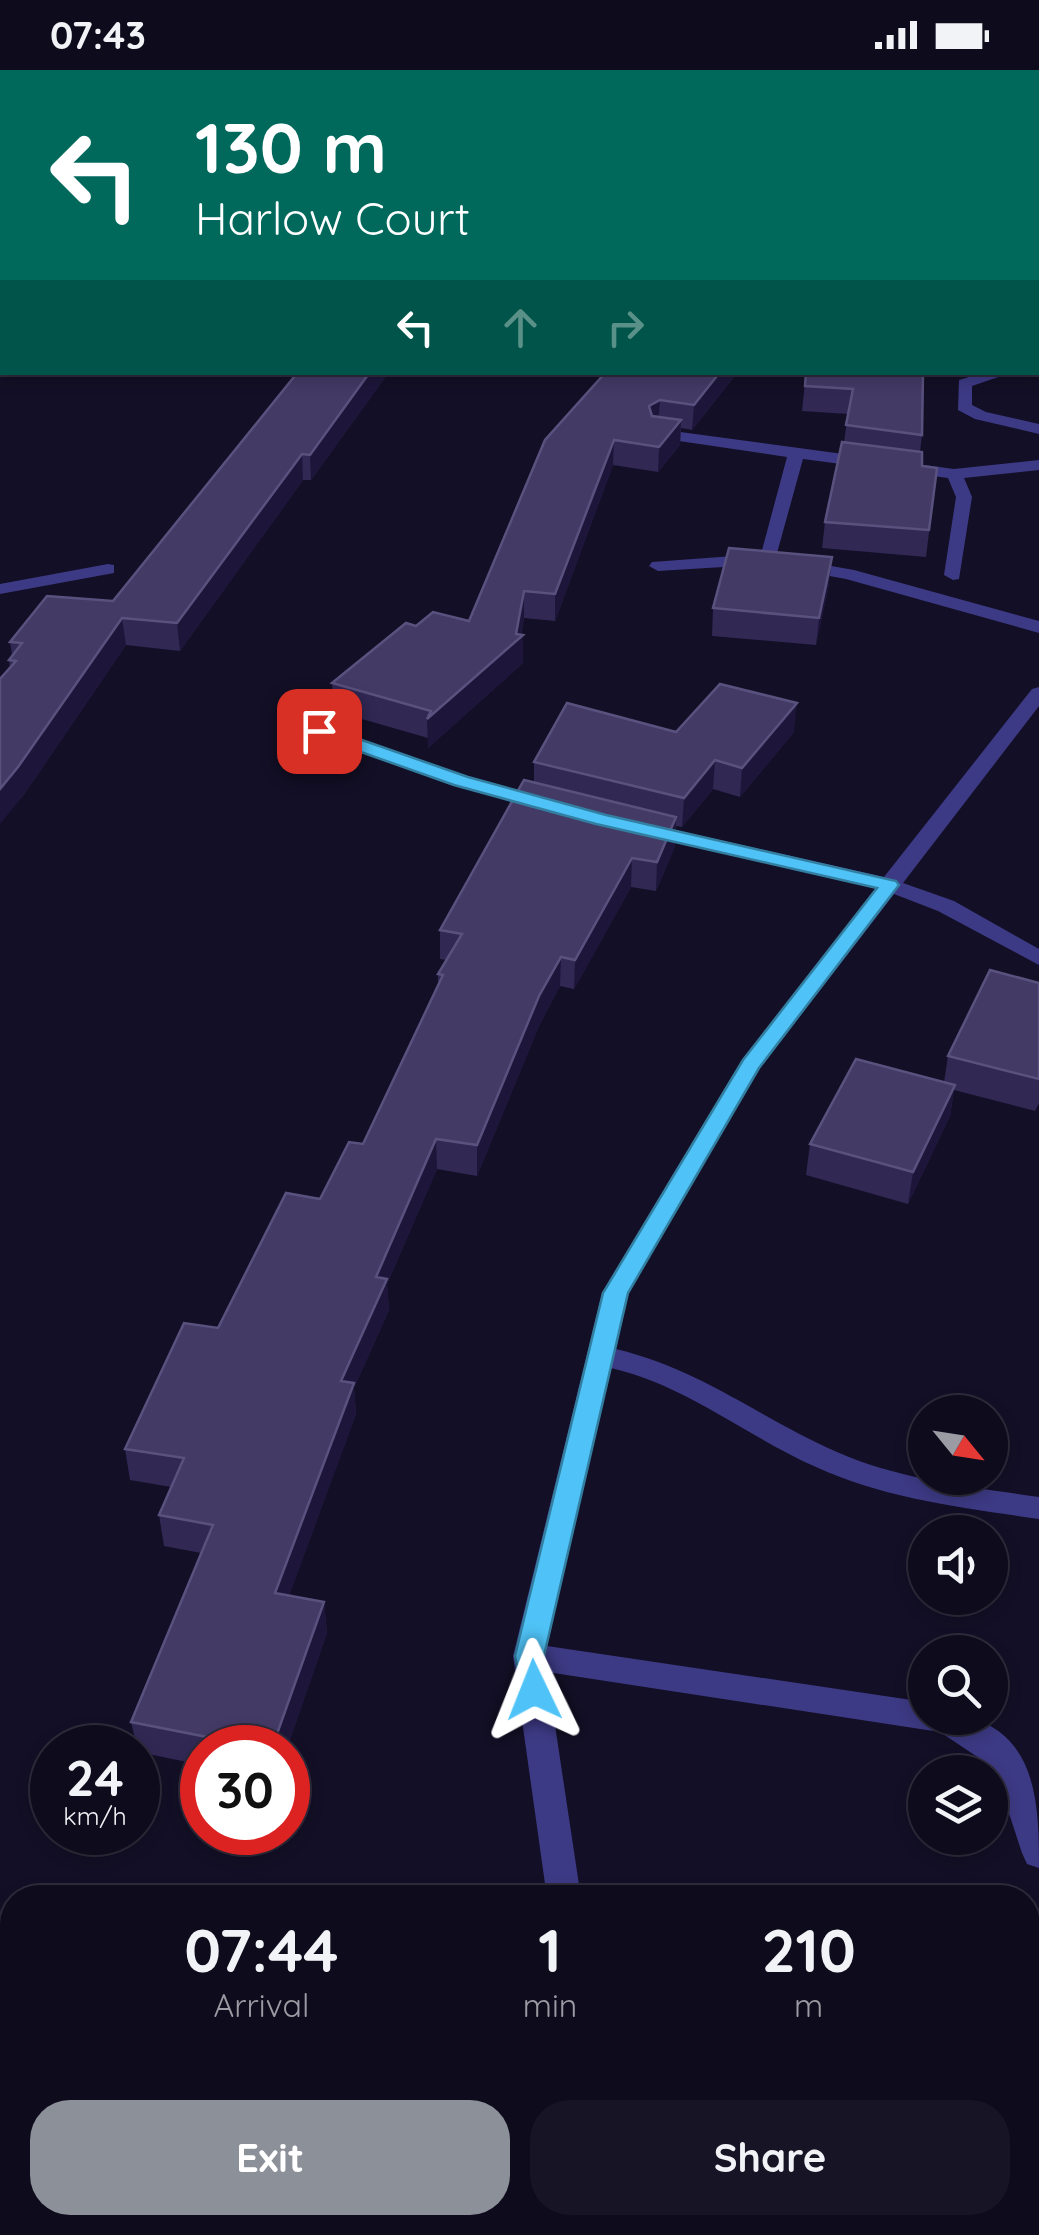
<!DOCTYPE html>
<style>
body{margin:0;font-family:Quicksand,sans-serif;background:#171425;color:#f1f3f6;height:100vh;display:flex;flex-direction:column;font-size:38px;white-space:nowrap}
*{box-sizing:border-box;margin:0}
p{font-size:32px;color:#9b9ba3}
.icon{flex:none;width:55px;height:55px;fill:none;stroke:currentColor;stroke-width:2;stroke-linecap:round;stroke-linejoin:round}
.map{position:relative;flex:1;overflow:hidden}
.details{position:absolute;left:0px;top:1815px;width:1040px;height:350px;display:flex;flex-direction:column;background:#0e0b1c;border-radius:40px 40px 0 0;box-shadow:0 5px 15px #0003,0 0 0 2px #2e2b3b}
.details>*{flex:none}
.banner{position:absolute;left:0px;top:0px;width:1040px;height:305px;box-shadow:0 5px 15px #0003,0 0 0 2px #2e2b3b;background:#00695c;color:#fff;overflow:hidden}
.needle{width:65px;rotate:120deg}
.controls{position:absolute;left:908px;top:1325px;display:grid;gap:20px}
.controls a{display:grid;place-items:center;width:100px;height:100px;border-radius:50%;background:#0e0b1c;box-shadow:0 5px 15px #0003,0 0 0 2px #2e2b3b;font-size:50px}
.speed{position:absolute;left:30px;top:1655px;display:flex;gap:20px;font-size:50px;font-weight:700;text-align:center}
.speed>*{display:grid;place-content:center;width:130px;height:130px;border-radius:50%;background:#0e0b1c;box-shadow:0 5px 15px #0003,0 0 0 2px #2e2b3b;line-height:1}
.speed small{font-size:25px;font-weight:400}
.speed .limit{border:15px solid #d22;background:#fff;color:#111}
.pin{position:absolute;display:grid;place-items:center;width:85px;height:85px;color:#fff;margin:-42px;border-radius:20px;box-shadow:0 5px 15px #0006}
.me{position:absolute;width:110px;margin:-55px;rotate:358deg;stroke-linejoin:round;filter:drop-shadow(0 0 8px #0008)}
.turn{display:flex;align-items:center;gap:35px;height:210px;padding:0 30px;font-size:45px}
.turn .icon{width:130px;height:130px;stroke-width:2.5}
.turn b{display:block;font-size:70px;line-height:85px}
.lanes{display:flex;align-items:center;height:95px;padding:0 30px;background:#0003;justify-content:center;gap:50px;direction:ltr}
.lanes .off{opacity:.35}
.eta{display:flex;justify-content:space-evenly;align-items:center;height:170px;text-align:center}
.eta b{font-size:60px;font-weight:800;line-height:70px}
.cta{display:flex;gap:20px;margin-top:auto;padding:20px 30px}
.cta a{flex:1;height:115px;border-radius:40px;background:#8c9099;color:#fff;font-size:40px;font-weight:800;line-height:115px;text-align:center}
.cta a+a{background:#171425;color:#f1f3f6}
.status{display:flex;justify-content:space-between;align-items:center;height:70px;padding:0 50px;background:#0e0b1c;direction:ltr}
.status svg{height:28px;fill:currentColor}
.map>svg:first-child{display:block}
</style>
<div class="status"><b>07:43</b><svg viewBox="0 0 49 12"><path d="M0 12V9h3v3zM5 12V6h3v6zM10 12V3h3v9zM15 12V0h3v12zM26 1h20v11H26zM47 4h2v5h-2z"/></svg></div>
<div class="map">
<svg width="1039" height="2165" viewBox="0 0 1039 2165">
<rect width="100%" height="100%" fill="#130f26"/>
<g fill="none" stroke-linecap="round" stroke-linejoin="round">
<g fill="#3d3a85" fill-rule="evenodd">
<path d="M804,0H818L820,2H806Z"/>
<rect x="0" y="151" width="2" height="8"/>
<rect x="1038" y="243" width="1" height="12"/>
<path d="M1038,295L1039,305L1033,303L1038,302Z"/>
<path d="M986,302H1013L972,316V335L986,342L1039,354V364L975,349L958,340L959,310Z"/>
<path d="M658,359L954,399L1039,390V400L964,408L972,427L959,509L953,510L944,505L956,427L948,408L803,389L774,494L658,501L649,496L652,492L761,484L787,387L652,367L650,364Z"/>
<path d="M797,490L854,500L1039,551V563L846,509L791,499V491Z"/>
<path d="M108,494L114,495V503L0,524V514Z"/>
<path d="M1039,617V636L903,813L954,831L1039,879V895L938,841L894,824L760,998L628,1223L616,1279C705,1301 757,1347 837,1382C900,1410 972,1417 1039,1427V1449C964,1438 886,1429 816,1397C746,1366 688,1316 611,1298L547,1576L925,1632V1648C939,1648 959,1644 972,1648C1039,1669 1039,1741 1039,1798L1027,1794L1022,1783L994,1698L940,1662L547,1602L581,1828H547L513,1586L602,1223L742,990L876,818L644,765L634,759L644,753L884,807L1032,619Z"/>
<path d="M319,655L468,707L554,730L557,734L547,740L454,715L312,665V657Z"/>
<path d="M638,2152H676L681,2165H643Z"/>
</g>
</g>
<g fill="#312854">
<path d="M74,0H205L204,2H75Z"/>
<path d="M0,181H2V275L0,272Z"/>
<path d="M298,302H389L311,410H303L180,581L126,575L23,726L9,590L12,585L10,572L113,531Z"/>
<path d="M738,302L692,360L681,358L680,375L658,402L613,395L555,551L524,548L521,565H523V593L428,678V668L334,641L332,613L416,556L469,551L545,370Z"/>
<path d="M806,302H923L922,365L920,382L922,396L937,398L926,487L822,478L825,452L844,372L848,344L802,341Z"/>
<path d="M829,514L816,575L712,566L713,538Z"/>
<path d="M676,662H794L740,727L713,719L682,757L676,756L675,776L656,821L631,817L574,919L560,916L539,956L477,1106L437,1099L387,1214L389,1240L354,1318L356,1344L289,1525L324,1532L327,1563L287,1678H202V1695L138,1682L131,1652L201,1483L164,1476L159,1445L171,1417L130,1410L125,1379L363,1074L438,914V904L446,890L440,889V860L534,712V692Z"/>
<path d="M1039,913V1033L1035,1041L954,1020L950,1046L908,1134L806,1105L810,1074L944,1012L948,986Z"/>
<path d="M777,2152H946L927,2165H778L776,2162Z"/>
</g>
<g fill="#1d163a">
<path d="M370,302H389L311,410L310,385Z"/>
<path d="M720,302H738L692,360L694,335Z"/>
<path d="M660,330L658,355L648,361L649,336Z"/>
<path d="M681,350L680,375L658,402L659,377Z"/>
<path d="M614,370L613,395L555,551V524Z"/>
<path d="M302,384L303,410L180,581L177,553Z"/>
<path d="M832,487L829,514L816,575L819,548Z"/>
<path d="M524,521V548L520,568L523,565V593L428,678L427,649L516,564Z"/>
<path d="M122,548L126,575L23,726L0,754V719Z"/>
<path d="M797,633L794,662L740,727L742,698Z"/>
<path d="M715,690L713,719L682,757L684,728Z"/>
<path d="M676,747L675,776L656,821L657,792Z"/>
<path d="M632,788L631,817L574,919L575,890Z"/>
<path d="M561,887L560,916L539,956L477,1106V1075L539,926Z"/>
<path d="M955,1015L950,1046L908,1134L913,1102Z"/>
<path d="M436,1069L437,1099L387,1214L389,1240L354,1318L356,1344L279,1554L275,1523L341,1311L376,1207Z"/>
<path d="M324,1532L327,1563L287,1678H272Z"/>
<path d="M909,2152H946L927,2165H890Z"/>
</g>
<g fill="#433a66" stroke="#5a527e" stroke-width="2.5">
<path d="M138,0H197L196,2H137Z"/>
<path d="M309,0H640L641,2H310Z"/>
<rect x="0" y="181" width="2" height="70"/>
<path d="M298,302H370L310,385L302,384L177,553L122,548L18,697L0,719V609L16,591L9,590L22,573L10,572L47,526L113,531Z"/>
<path d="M606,302H720L694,335L660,330L649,336L652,346L681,350L659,377L614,370L555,524L524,521L516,564L523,565L427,649L431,641L332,613L406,553L416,556L433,542L469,551L545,370Z"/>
<path d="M806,302H923L922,365L846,355L853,319L805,316Z"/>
<path d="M842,372L922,382V396L937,398L929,460L825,452Z"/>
<path d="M729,478L832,487L819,548L713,538Z"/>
<path d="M720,614L797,633L742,698L715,690L684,728L534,692L567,633L676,662Z"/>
<path d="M524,710L676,747L657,792L632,788L575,890L561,887L539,926L477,1075L436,1069L376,1207L387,1209L341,1311L354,1313L275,1523L324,1532L272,1678H263L131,1652L213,1455L159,1445L184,1388L125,1379L184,1253L218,1258L286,1123L320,1129L349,1072L363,1074L443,905L438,904L462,864L440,860Z"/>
<path d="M990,900L1039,913V1009L948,986Z"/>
<path d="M856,989L955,1015L913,1102L810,1074Z"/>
<path d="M793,2152H909L890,2165H801Z"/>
</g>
<path fill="#4fc3f7" stroke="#337fa1" stroke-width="2.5" d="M319,655L468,707L606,745L896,811L899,815L759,998L628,1223L544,1586L549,1620L544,1629L534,1633L524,1629L515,1586L603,1223L743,990L877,818L596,754L454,715L313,665V657Z"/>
</svg>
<div class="controls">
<a><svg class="needle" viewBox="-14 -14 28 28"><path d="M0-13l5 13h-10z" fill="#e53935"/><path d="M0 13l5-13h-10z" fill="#9b9ba3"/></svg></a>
<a><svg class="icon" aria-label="sound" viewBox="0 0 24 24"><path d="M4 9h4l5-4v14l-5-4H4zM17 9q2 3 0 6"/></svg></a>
<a><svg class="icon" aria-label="search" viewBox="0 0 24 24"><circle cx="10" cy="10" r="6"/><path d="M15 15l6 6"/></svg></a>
<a><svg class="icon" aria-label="layers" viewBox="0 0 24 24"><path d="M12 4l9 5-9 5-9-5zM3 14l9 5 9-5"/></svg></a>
</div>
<div class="speed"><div>24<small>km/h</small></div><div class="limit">30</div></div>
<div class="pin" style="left:319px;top:661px;background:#d93025"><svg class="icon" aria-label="arrive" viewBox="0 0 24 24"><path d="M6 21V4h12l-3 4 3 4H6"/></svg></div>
<svg class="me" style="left:534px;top:1620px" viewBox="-20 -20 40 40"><path d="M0-17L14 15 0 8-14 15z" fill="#4fc3f7" stroke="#fff" stroke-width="4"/></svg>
<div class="banner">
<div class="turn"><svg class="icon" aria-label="left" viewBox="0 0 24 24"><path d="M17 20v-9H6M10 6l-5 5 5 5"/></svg><div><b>130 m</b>Harlow Court</div></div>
<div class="lanes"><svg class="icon" aria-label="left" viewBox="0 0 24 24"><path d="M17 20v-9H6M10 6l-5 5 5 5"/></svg><svg class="icon off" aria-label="ahead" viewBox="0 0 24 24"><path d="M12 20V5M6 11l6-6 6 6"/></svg><svg class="icon off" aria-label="right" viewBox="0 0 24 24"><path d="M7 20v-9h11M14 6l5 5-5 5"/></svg></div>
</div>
<section class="details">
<div class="eta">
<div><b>07:44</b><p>Arrival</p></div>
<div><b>1</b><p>min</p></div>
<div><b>210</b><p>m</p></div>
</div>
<div class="cta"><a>Exit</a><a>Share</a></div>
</section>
</div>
